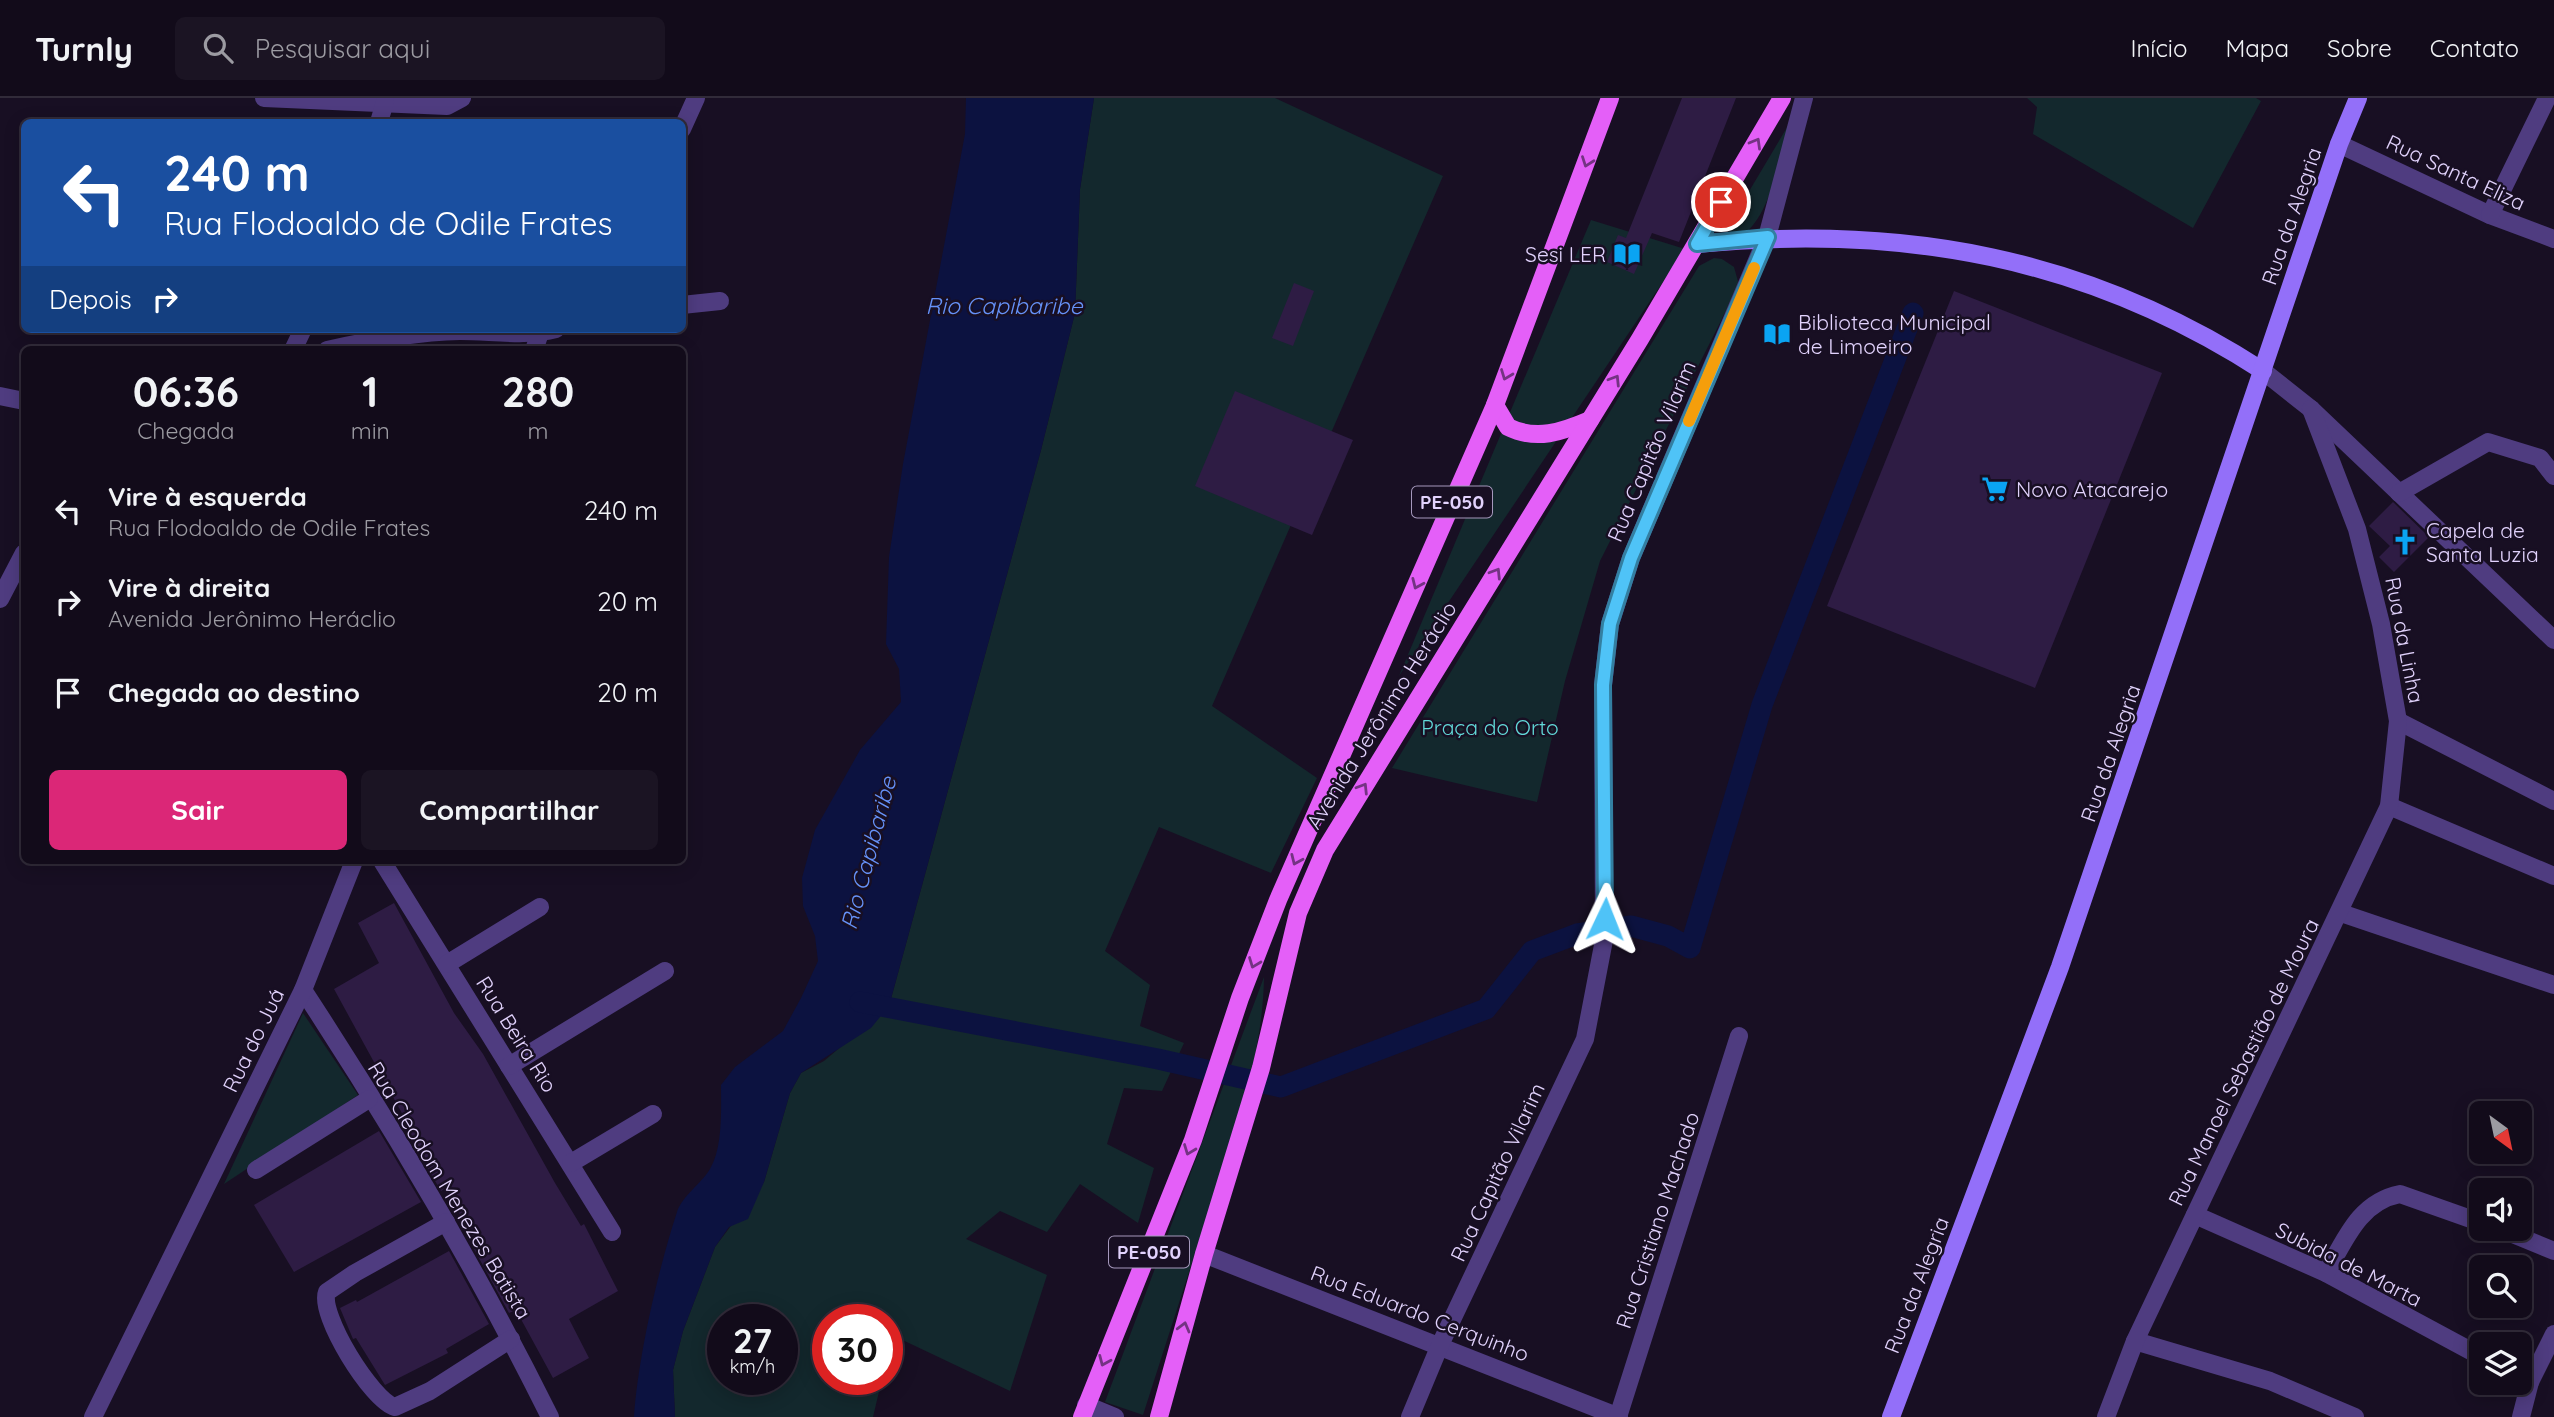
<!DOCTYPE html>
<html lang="pt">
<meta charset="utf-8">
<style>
body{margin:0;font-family:Quicksand,sans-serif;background:#1b1423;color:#f1f3f6;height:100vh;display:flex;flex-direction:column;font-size:26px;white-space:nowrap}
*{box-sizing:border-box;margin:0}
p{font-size:23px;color:#9c9ba2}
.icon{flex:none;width:38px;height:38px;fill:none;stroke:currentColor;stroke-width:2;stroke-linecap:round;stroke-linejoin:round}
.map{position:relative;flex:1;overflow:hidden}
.side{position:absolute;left:21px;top:248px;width:665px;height:518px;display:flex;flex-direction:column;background:#120b1a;border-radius:10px;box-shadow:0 4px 18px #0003,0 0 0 2px #312b39}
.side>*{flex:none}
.hud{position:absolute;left:21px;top:21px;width:665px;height:214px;border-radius:10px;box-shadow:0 4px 18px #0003,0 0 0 2px #312b39;background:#1a4fa0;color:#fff;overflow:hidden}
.needle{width:46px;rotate:147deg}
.controls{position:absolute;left:2469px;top:1003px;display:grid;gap:14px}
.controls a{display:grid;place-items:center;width:63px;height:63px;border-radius:10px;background:#120b1a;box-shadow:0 4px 18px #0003,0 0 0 2px #312b39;font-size:35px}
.speed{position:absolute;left:707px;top:1206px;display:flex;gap:14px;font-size:35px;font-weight:700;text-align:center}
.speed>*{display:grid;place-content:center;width:91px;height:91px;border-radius:50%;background:#120b1a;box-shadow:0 4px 18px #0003,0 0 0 2px #312b39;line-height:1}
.speed small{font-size:18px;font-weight:400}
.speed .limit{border:10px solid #d22;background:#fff;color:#111}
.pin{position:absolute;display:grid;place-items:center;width:60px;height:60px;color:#fff;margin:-30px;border:4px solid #fff;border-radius:50%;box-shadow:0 2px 7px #0007}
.me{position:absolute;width:77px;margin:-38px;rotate:2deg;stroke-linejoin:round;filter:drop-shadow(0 0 5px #0008)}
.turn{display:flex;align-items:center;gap:24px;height:147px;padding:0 28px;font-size:32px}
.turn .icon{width:91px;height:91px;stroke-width:2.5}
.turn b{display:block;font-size:49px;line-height:60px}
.then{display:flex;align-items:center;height:66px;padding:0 28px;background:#0003;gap:14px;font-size:26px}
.eta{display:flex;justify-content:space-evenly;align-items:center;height:119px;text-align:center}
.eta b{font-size:42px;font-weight:700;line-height:49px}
.cta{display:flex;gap:14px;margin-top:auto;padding:14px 28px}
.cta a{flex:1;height:80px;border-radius:10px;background:#db2777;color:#fff;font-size:28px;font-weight:700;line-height:80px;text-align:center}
.cta a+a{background:#1b1423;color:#f1f3f6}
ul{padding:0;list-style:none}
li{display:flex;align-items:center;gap:21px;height:91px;padding:0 28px}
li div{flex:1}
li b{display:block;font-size:26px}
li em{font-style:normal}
header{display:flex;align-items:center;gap:42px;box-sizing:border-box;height:98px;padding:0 35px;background:#120b1a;border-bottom:2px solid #312b39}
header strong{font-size:33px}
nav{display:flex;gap:38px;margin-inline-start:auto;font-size:24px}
.search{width:490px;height:63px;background:#1b1423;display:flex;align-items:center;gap:18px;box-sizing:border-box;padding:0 24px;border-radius:10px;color:#9c9ba2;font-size:26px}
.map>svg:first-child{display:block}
</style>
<header>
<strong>Turnly</strong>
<div class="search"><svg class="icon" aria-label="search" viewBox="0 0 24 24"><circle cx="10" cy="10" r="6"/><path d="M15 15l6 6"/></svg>Pesquisar aqui</div>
<nav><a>Início</a><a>Mapa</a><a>Sobre</a><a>Contato</a></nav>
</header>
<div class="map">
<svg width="2554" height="1319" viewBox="0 0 2554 1319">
<rect width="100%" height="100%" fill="#180f23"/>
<g fill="#13282d" fill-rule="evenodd">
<path d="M1094,0H1275L1443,78L1212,608L1317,680L1271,775L1159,729L1105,853L1150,887L1140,928L1184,945L1162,993L1124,990L1107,1046L1154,1070L1138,1125L1080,1086L1047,1134L1000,1113L966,1141L1047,1177L1010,1293L892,1237L887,1257V1222H828V1281H882L873,1319H675L673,1272L683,1233L715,1149L764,1084L790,995L801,975L824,963L889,908L1041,352L1075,215L1080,91ZM723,1222H782V1281H723Z"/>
<path d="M2027,0H2256L2261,3L2193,130L2033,36L2037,9Z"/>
<path d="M1789,26C1779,61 1773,110 1745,136H1734L1726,132Z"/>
<path d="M1591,122L1685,151L1399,578Z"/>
<path d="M1714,160L1722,161L1734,169L1739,187L1600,463L1565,583L1537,704L1392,670L1699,168Z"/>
<path d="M1264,879C1263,956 1236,1030 1212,1103C1189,1174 1166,1245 1143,1317L1105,1304Z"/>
<path d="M303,915L358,997L224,1086Z"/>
</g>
<path fill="#0c1240" d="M966,0H1094L1080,91L1075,215L1041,352L889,908L871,930L801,975L790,995L764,1084L748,1121L729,1129L715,1149L683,1233L673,1272L675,1319H634C638,1259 658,1172 677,1114C682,1098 701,1086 710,1071C723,1049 721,1012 721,987L735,969L783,933L801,900L818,863L815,838L803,808L802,780L815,732L860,652L901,604L899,571L886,546L889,459L903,366L965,36Z"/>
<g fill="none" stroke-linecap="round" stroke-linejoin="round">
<path stroke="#0c1240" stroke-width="21" d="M860,904L1158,961L1281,989L1486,911L1532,853L1577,836L1631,828L1668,838L1690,850L1762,607L1913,215"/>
</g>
<g fill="#2e1c44">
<path d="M1682,0H1736L1679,144L1652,135L1634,176L1607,164L1618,137L1626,140Z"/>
<path d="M1294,185L1314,193L1293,248L1272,240Z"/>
<path d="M1954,193L2162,275L2035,590L1827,508Z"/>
<path d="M1235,293L1353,342L1312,437L1195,388Z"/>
<path d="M2393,404L2429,439L2394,474L2379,459L2390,448L2369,428Z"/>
<path d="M394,805L454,915L483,956L555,1085L581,1128L584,1126L618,1193L569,1221L589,1260L553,1280L516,1212L509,1215L469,1142L473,1140L455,1108L444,1091L441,1093L399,1022L404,1019L334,891L379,865L358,825Z"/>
<path d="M379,1033L421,1104L294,1174L254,1107Z"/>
<path d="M449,1153L489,1226L446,1251L448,1255L385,1287L356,1240L353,1241L340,1210L356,1202L357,1204Z"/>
</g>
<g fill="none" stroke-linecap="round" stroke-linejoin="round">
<g stroke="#4f3c80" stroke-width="18">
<path d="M264,0L447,8L462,0"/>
<path d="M379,24L385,4"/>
<path d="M682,31L696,0"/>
<path d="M2339,46L2490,117L2554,141"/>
<path d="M2490,117L2547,0"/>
<path d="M682,207L720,203"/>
<path d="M293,252L303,231"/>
<path d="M327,252C371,242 414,234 460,233C492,233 526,239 556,231"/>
<path d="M534,252L540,235"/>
<path d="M2263,273L2311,311L2554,542"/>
<path d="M0,298L24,303"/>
<path d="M2399,395L2488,344L2540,360L2554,378"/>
<path d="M0,501L24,455"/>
<path d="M2398,623L2554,703"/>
<path d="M2389,708L2554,778"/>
<path d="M382,763L612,1134"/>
<path d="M2341,815L2554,887"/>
<path d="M447,866L540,809"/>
<path d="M303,892C393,1029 477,1172 550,1319"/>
<path d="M509,968L665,873"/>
<path d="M571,1065L653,1016"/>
<path d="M256,1072L369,1001"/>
<path d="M2195,1117L2326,1175L2482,1259"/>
<path d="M446,1124L355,1175L327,1194C318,1216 372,1303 395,1309L430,1293L511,1241"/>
<path d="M2498,1130L2554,1153"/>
<path d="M1204,1156L1619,1319"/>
<path d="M2326,1175C2345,1142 2359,1104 2400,1096L2482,1125"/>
<path d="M2135,1243L2270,1283L2355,1319"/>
<path d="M2530,1284L2554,1236"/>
<path d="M1086,1307L1115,1319"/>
<path d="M93,1319L303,892L354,763"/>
<path d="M1410,1319L1440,1247L1585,941L1604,842L1603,587L1610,526L1631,460L1767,139L1804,0"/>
<path d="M1618,1319L1739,938"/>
<path d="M2106,1319L2135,1243L2389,708L2398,623L2381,526L2357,431L2311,311"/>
<path d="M2521,1319L2530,1284L2522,1280"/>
</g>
<g stroke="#936ff9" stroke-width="18">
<path d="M1697,146C1904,126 2087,159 2263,273"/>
<path d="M1891,1319L2060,869L2339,46L2358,0"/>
</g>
<g stroke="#e45ff8" stroke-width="18">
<path d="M1495,307L1508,329C1536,343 1562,334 1590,322"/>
<path d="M1082,1319L1193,1042L1240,900L1278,802L1495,307L1610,0"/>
<path d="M1159,1319L1204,1156L1261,970L1298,815L1325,752L1640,241L1782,0"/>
</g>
</g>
<defs><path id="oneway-chevron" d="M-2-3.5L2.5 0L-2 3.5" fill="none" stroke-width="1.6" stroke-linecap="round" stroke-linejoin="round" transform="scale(1.75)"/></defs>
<g stroke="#743383">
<use href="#oneway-chevron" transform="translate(1756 45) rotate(-60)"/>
<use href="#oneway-chevron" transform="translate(1587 64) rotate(110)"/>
<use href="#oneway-chevron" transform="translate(1506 277) rotate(111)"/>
<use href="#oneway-chevron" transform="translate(1615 282) rotate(-58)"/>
<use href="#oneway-chevron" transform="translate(1496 475) rotate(-58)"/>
<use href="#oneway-chevron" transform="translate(1417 486) rotate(114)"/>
<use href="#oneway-chevron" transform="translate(1363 690) rotate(-58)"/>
<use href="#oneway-chevron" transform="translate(1296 762) rotate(114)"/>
<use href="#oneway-chevron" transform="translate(1254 865) rotate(111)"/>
<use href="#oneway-chevron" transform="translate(1189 1052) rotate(111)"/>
<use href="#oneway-chevron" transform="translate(1184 1229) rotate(-75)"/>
<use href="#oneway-chevron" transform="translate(1104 1263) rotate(113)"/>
</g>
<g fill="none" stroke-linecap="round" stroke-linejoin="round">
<g stroke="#337fa1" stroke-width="18">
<path id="route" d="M1605,821L1603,587L1610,526L1631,460L1768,139L1697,146L1721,104"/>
</g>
<use href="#route" stroke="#4fc3f7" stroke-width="12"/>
<path stroke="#f59e0b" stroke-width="12" d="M1689,323L1754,170"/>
</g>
<defs>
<g id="library-bare" transform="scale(2.1)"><path d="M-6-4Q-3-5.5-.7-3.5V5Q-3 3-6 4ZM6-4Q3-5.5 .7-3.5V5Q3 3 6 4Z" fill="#0aa4f3" stroke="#180f23" stroke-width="2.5" paint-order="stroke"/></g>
<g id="supermarket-bare" transform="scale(2.1)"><path d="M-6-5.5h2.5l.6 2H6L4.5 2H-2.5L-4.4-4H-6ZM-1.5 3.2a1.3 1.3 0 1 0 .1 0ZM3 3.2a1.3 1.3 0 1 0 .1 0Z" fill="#0aa4f3" stroke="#180f23" stroke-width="2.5" paint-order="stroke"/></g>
<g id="church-bare" transform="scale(2.1)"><path d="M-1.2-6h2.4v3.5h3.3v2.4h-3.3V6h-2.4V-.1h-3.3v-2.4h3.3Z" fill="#0aa4f3" stroke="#180f23" stroke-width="2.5" paint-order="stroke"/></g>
</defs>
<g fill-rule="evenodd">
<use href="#library-bare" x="1627" y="156"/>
<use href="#library-bare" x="1777" y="236"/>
<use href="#supermarket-bare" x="1995" y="391"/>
<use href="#church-bare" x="2405" y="444"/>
</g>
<g text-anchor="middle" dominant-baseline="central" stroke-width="5" stroke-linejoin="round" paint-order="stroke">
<g fill="#180f23" stroke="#a598bc" stroke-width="2">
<rect x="1412" y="388.5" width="80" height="31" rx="5"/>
<rect x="1109" y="1138.5" width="80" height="31" rx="5"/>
</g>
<g font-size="19" font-weight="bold" fill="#e2d3fd">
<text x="1452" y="404">PE-050</text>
<text x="1149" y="1154">PE-050</text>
</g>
<g font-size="21" fill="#e2d3fd" stroke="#180f23">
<text transform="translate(2456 74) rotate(25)">Rua Santa Eliza</text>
<text transform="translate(2291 118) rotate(-71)">Rua da Alegria</text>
<text transform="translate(1651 353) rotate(-67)">Rua Capitão Vilarim</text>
<text transform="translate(2405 542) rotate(79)">Rua da Linha</text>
<text transform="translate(1381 617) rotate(-58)">Avenida Jerônimo Heráclio</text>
<text transform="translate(2110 655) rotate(-71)">Rua da Alegria</text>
<text transform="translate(517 936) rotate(58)">Rua Beira Rio</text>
<text transform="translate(253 942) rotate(-64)">Rua do Juá</text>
<text transform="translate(2243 964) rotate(-64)">Rua Manoel Sebastião de Moura</text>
<text transform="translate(1497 1074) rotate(-65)">Rua Capitão Vilarim</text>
<text transform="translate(450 1092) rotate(59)">Rua Cleodom Menezes Batista</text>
<text transform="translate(1657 1122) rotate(-72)">Rua Cristiano Machado</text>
<text transform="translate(2349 1166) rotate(27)">Subida de Marta</text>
<text transform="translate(1916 1187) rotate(-69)">Rua da Alegria</text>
<text transform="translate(1420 1215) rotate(21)">Rua Eduardo Cerquinho</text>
</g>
<g font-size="21" fill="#e2d3fd" stroke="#180f23" text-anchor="start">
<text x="1606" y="156" text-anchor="end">Sesi LER</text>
<text x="1798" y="224">Biblioteca Municipal<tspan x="1798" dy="24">de Limoeiro</tspan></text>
<text x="2016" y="391">Novo Atacarejo</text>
<text x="2426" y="432">Capela de<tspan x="2426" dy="24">Santa Luzia</tspan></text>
</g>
<g font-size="21" fill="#62dad9" stroke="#180f23">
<text x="1490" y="629">Praça do Orto</text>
</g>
<g font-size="23" font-style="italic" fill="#6692f9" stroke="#180f23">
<text x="1004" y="207">Rio Capibaribe</text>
<text transform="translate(868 755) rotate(-75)">Rio Capibaribe</text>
</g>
</g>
</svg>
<div class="controls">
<a><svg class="needle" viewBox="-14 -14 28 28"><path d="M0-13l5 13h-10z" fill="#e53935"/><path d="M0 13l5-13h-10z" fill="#9c9ba2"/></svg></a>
<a><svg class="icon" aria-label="sound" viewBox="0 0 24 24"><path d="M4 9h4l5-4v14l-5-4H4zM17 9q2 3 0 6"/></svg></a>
<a><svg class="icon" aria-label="search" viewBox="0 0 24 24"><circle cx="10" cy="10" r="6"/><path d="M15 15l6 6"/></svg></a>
<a><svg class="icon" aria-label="layers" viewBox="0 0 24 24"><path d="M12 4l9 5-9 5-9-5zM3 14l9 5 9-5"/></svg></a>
</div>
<div class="speed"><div>27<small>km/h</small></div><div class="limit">30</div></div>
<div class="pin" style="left:1721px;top:104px;background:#d93025"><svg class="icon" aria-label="arrive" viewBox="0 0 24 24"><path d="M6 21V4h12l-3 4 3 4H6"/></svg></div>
<svg class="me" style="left:1605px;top:821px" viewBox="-20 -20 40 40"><path d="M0-17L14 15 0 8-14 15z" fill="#4fc3f7" stroke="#fff" stroke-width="4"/></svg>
<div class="hud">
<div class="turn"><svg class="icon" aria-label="left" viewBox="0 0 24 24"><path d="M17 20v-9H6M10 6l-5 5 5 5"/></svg><div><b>240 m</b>Rua Flodoaldo de Odile Frates</div></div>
<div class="then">Depois<svg class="icon" aria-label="right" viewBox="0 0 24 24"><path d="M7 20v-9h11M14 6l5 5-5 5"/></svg></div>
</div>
<section class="side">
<div class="eta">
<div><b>06:36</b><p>Chegada</p></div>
<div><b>1</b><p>min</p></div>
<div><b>280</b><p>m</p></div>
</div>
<ul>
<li><svg class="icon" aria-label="left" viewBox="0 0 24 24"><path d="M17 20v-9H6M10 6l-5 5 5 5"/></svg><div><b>Vire à esquerda</b><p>Rua Flodoaldo de Odile Frates</p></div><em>240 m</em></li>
<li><svg class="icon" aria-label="right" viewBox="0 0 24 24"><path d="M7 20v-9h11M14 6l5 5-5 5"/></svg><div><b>Vire à direita</b><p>Avenida Jerônimo Heráclio</p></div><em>20 m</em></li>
<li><svg class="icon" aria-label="arrive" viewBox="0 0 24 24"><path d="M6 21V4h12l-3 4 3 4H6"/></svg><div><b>Chegada ao destino</b></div><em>20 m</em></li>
</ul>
<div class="cta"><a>Sair</a><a>Compartilhar</a></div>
</section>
</div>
